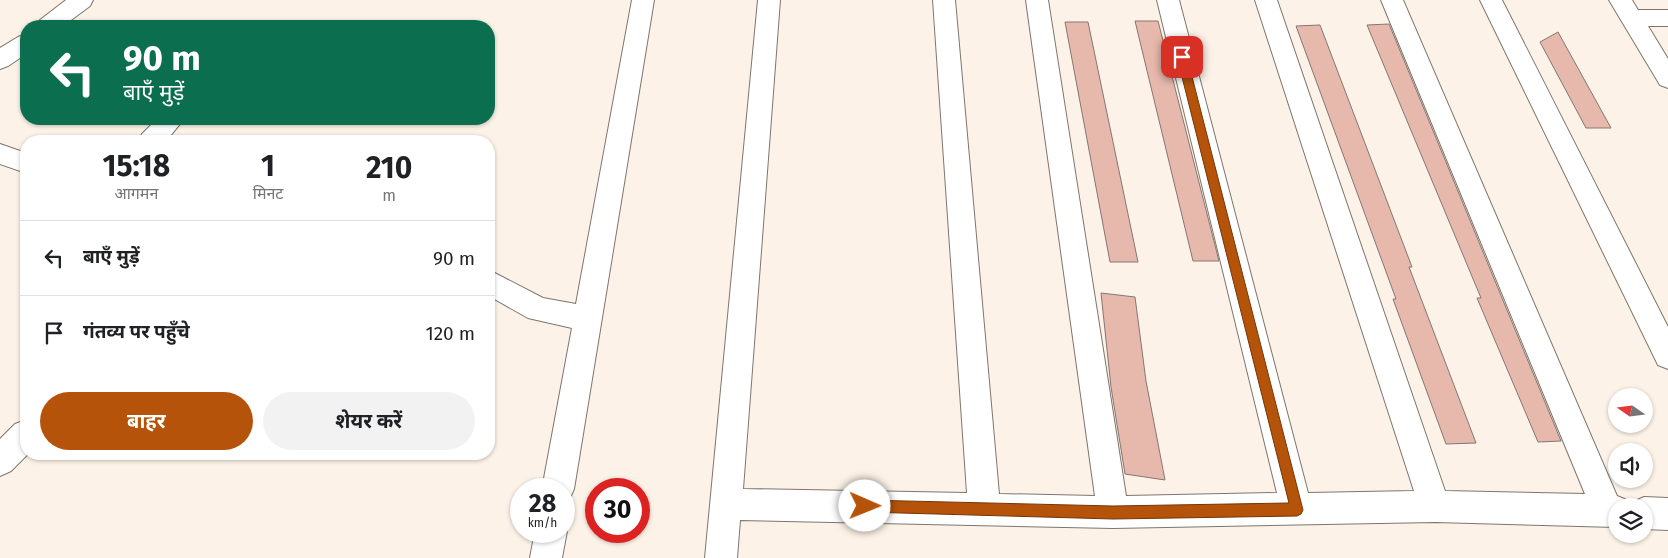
<!DOCTYPE html>
<html lang="hi">
<meta charset="utf-8">
<style>
body{margin:0;font-family:"Fira Sans","Noto Sans Devanagari",sans-serif;background:#f2f2f2;color:#202124;height:100vh;display:flex;flex-direction:column;font-size:19px;white-space:nowrap}
*{box-sizing:border-box;margin:0}
p{font-size:16px;color:#757577}
.icon{flex:none;width:28px;height:28px;fill:none;stroke:currentColor;stroke-width:2;stroke-linecap:round;stroke-linejoin:round}
.map{position:relative;flex:1;overflow:hidden}
.side{position:absolute;left:20px;top:135px;width:475px;height:325px;display:flex;flex-direction:column;background:#fff;border-radius:20px;box-shadow:0 1px 4px #0004}
.side>*{flex:none}
.banner{position:absolute;left:20px;top:20px;width:475px;height:105px;border-radius:20px;box-shadow:0 1px 4px #0004;background:#0b6e4f;color:#fff;overflow:hidden}
.needle{width:32px;rotate:284deg}
.fabs{position:absolute;left:1608px;top:388px;display:grid;gap:10px}
.fabs a{display:grid;place-items:center;width:45px;height:45px;border-radius:50%;background:#fff;box-shadow:0 1px 4px #0004;font-size:25px}
.speed{position:absolute;left:510px;top:478px;display:flex;gap:10px;font-size:25px;font-weight:700;text-align:center}
.speed>*{display:grid;place-content:center;width:65px;height:65px;border-radius:50%;background:#fff;box-shadow:0 1px 4px #0004;line-height:1}
.speed small{font-size:12px;font-weight:400}
.speed .limit{border:8px solid #d22;background:#fff;color:#111}
.pin{position:absolute;display:grid;place-items:center;width:42px;height:42px;color:#fff;margin:-21px;border-radius:10px;box-shadow:0 2px 8px #0006}
.me{position:absolute;width:55px;margin:-28px;rotate:91deg;stroke-linejoin:round;filter:drop-shadow(0 0 4px #0008)}
.turn{display:flex;align-items:center;gap:18px;height:105px;padding:0 20px;font-size:22px}
.turn .icon{width:65px;height:65px;stroke-width:2.5}
.turn b{display:block;font-size:35px;line-height:42px}
.eta{display:flex;justify-content:space-evenly;align-items:center;height:85px;text-align:center}
.eta b{font-size:30px;font-weight:700;line-height:35px}
.button{display:flex;gap:10px;margin-top:auto;padding:10px 20px}
.button a{flex:1;height:58px;border-radius:30px;background:#b45309;color:#fff;font-size:20px;font-weight:700;line-height:58px;text-align:center}
.button a+a{background:#f2f2f2;color:#202124}
ul{padding:0;list-style:none}
li{display:flex;align-items:center;gap:15px;height:75px;padding:0 20px;border-top:1px solid #e0e0e0}
li div{flex:1}
li b{display:block;font-size:19px}
li em{font-style:normal}
.map>svg:first-child{display:block}
</style>
<div class="map">
<svg width="1668" height="558" viewBox="0 0 1668 558">
<rect width="100%" height="100%" fill="#fcf2e7"/>
<g fill="#e7b9ad" stroke="#847673">
<path d="M1135,21H1158L1219,261H1193Z"/>
<path d="M1065,22H1088L1138,262H1110Z"/>
<path d="M1389,24L1561,441L1538,442L1477,298H1481L1367,25Z"/>
<path d="M1320,25L1412,267H1409L1476,443L1446,444L1393,299H1396L1296,26Z"/>
<path d="M1558,32L1611,128H1586L1540,42Z"/>
<path d="M1101,293L1135,297L1146,381L1165,480L1125,474L1111,387Z"/>
</g>
<g fill="none" stroke-linecap="round" stroke-linejoin="round">
<g stroke="#7e766c" stroke-width="2">
<g id="minor">
<path d="M66,0H93L90,6L63,26H37L40,20Z"/>
<path d="M632,0H654L574,489L569,500L564,502V489H542L572,328L528,318L489,296V270L543,298L576,304Z"/>
<path d="M758,0H780L743,489L967,493L933,0H955L999,494L1095,496L1026,0H1048L1126,496L1277,493L1157,0H1179L1308,493L1414,491L1255,0H1277L1445,491L1585,494L1381,0H1403L1617,496L1627,500L1630,506H1616V527L1435,522L1113,528L740,520L737,558H705Z"/>
<path d="M1480,0H1502L1668,327V369L1658,365Z"/>
<path d="M1609,0H1632L1638,10H1668V26H1648L1668,59V88L1660,85Z"/>
<path d="M26,34V54L8,66L0,69V48L18,37Z"/>
<path d="M157,119H184L166,141H139L142,134Z"/>
<path d="M0,144L26,153V173L0,164Z"/>
<path d="M26,420L28,454L11,471L0,476V439L15,424Z"/>
<path d="M1644,497L1668,498V530L1644,529V506H1631L1633,502Z"/>
<path d="M564,523L567,531L562,558H530L535,531H564Z"/>
</g>
</g>
<use href="#minor" fill="#fff" fill-rule="evenodd"/>
</g>
<path fill="#b45309" stroke="#753606" d="M1182,53L1187,57L1303,510L1301,514L1297,516L1113,519L865,512L860,511L858,506L860,501L865,500L1113,506L1289,503L1177,57Z"/>
</svg>
<div class="fabs">
<a><svg class="needle" viewBox="-14 -14 28 28"><path d="M0-13l5 13h-10z" fill="#e53935"/><path d="M0 13l5-13h-10z" fill="#757577"/></svg></a>
<a><svg class="icon" aria-label="sound" viewBox="0 0 24 24"><path d="M4 9h4l5-4v14l-5-4H4zM17 9q2 3 0 6"/></svg></a>
<a><svg class="icon" aria-label="layers" viewBox="0 0 24 24"><path d="M12 4l9 5-9 5-9-5zM3 14l9 5 9-5"/></svg></a>
</div>
<div class="speed"><div>28<small>km/h</small></div><div class="limit">30</div></div>
<div class="pin" style="left:1182px;top:57px;background:#d93025"><svg class="icon" aria-label="arrive" viewBox="0 0 24 24"><path d="M6 21V4h12l-3 4 3 4H6"/></svg></div>
<svg class="me" style="left:865px;top:506px" viewBox="-20 -20 40 40"><circle r="19" fill="#fff"/><path d="M0-13L10 11 0 6-10 11z" fill="#b45309"/></svg>
<div class="banner">
<div class="turn"><svg class="icon" aria-label="left" viewBox="0 0 24 24"><path d="M17 20v-9H6M10 6l-5 5 5 5"/></svg><div><b>90 m</b>बाएँ मुड़ें</div></div>
</div>
<section class="side">
<div class="eta">
<div><b>15:18</b><p>आगमन</p></div>
<div><b>1</b><p>मिनट</p></div>
<div><b>210</b><p>m</p></div>
</div>
<ul>
<li><svg class="icon" aria-label="left" viewBox="0 0 24 24"><path d="M17 20v-9H6M10 6l-5 5 5 5"/></svg><div><b>बाएँ मुड़ें</b></div><em>90 m</em></li>
<li><svg class="icon" aria-label="arrive" viewBox="0 0 24 24"><path d="M6 21V4h12l-3 4 3 4H6"/></svg><div><b>गंतव्य पर पहुँचे</b></div><em>120 m</em></li>
</ul>
<div class="button"><a>बाहर</a><a>शेयर करें</a></div>
</section>
</div>
